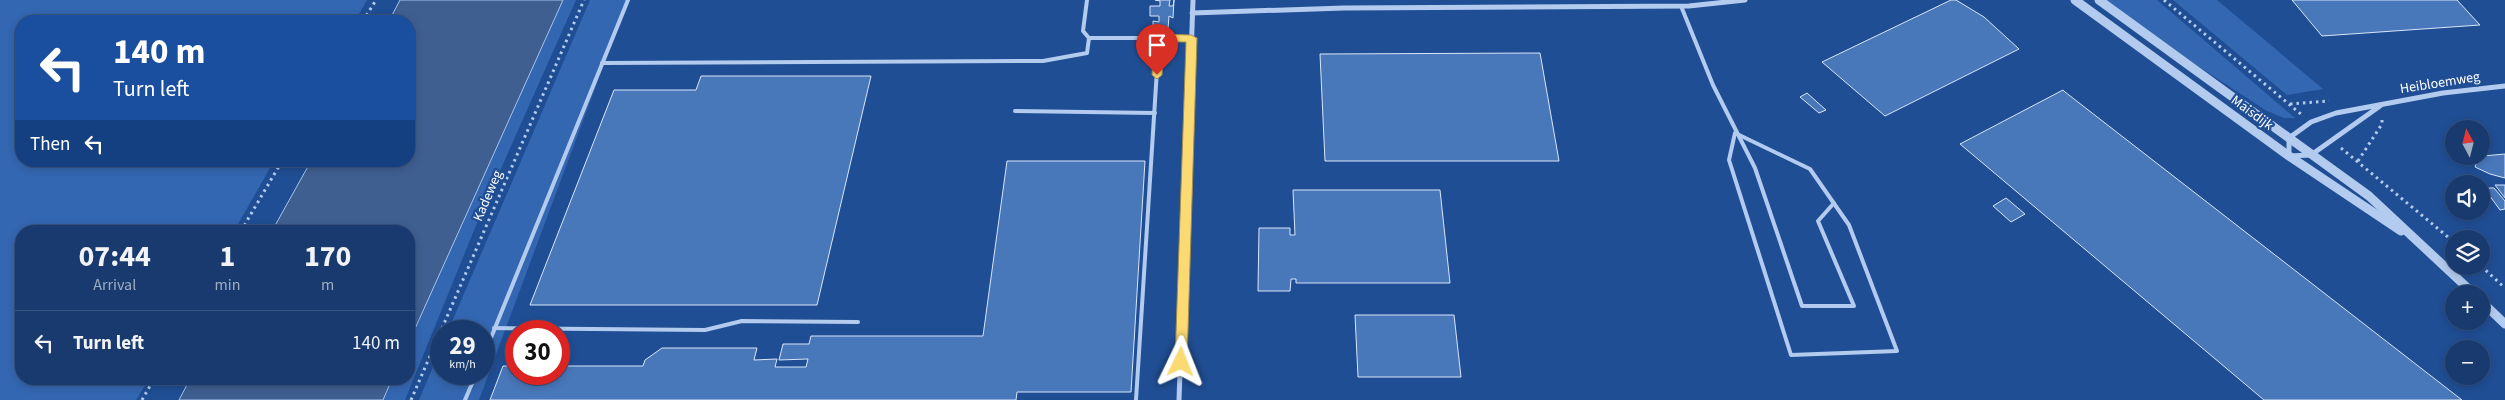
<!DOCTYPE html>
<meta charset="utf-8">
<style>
body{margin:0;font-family:"Source Sans 3",sans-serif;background:#214174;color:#f1f3f6;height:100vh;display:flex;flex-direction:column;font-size:19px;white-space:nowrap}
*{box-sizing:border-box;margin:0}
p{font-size:16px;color:#9fadc3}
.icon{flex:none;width:28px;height:28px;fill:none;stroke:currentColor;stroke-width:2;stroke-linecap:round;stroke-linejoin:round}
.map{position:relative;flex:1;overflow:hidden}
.details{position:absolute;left:15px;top:225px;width:400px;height:160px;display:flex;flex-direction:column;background:#183a6f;border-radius:20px;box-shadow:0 2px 8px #0003,0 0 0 1px #365482}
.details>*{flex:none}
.guide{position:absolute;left:15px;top:15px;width:400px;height:152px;border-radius:20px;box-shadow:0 2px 8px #0003,0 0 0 1px #365482;background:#1a4fa0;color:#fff;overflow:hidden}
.needle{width:32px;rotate:353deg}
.tools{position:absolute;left:2445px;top:120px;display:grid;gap:10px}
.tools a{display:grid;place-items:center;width:45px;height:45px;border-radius:50%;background:#183a6f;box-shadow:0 2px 8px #0003,0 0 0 1px #365482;font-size:25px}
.speed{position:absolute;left:430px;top:320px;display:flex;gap:10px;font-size:25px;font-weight:700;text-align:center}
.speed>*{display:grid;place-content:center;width:65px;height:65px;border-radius:50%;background:#183a6f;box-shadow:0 2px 8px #0003,0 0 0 1px #365482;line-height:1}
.speed small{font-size:12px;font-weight:400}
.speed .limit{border:8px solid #d22;background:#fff;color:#111}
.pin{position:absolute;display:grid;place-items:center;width:42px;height:42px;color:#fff;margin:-51px -21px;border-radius:50% 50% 50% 0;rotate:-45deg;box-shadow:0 0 5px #0007}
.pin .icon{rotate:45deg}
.me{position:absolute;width:55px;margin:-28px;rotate:2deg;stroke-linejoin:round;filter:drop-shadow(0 0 4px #0008)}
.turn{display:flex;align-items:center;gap:18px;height:105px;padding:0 15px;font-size:22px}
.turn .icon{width:65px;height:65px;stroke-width:2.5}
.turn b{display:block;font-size:35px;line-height:42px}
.then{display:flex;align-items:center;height:48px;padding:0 15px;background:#0003;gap:10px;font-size:19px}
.eta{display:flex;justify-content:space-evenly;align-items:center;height:85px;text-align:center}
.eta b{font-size:30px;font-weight:700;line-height:35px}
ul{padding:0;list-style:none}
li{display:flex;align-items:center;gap:15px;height:65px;padding:0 15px;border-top:1px solid #365482}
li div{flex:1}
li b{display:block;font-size:19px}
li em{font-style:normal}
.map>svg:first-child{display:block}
</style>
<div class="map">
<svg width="2505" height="400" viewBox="0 0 2505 400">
<rect width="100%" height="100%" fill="#204e94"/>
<g fill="#3467b1">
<path d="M0,0H367L355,21H21V161H274L234,231H21V379H149L136,400H0Z"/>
<path d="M563,0H576L479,218L405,400H383L392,379H409V342Z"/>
<path d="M590,0H628L479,400H419L441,348V374H484V331H448Z"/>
<path d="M2106,0H2157L2295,118H2284L2267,111L2190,61Z"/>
<path d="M2173,0H2217L2323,89L2287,95Z"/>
</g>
<g fill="#3f5f91" stroke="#a6c5ef">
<path d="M400,0H563L409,342V231H272L311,161H409V21H389Z"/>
<path d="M190,379H392L383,400H179Z"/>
</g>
<g fill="#4877ba" stroke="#d8e6fa">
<path d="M1155,0H1170L1169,6H1173L1174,0L1173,18L1169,16L1168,29L1153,28V21L1159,22V16H1150V6H1160V1Z"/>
<path d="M1951,0H1956L1984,17L2019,49L1885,116L1822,62Z"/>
<path d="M2292,0H2457L2480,25L2322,36Z"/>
<path d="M1540,53L1559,161H1325L1320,54Z"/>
<path d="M701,76H871L817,305H530L614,90H696Z"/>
<path d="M2063,90L2065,92L2462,400H2264L1960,144Z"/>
<path d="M1807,93L1826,110L1819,113L1800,97Z"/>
<path d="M2505,154V178L2490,174L2475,167L2478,159L2483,156Z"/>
<path d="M1007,161H1145L1131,392H1017L1016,400H490L503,366H516V374H559V366H643L645,360L662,348H757L754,360L777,359L775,367H806L808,359L779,360L783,344H809L811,336H983Z"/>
<path d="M2495,185H2505V198Z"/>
<path d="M2484,188H2494L2505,201V209L2500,210Z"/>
<path d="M1293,190H1440L1450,283H1296V279H1291L1290,291H1258L1259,228H1290V235H1295Z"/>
<path d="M2006,198L2025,214L2011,222L1993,206Z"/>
<path d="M1355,315H1454L1461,377H1358Z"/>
</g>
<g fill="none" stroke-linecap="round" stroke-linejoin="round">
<g stroke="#b2cbee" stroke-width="3" stroke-dasharray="2.5 4" stroke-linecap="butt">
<path d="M2164,0L2302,115"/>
<path d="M363,21L376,0"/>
<path d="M2290,104L2329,101"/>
<path d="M2341,148L2454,242"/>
<path d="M2358,161L2382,124V120"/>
<path d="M241,231L282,161"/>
<path d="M2481,266L2505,288"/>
<path d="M142,400L154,379"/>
<path d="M411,400L584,0"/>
</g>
<g stroke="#b2cbee" stroke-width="4">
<path d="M1087,0L1083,31L1089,38"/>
<path d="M1681,6L1713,85L1755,168L1802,306H1854L1818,221L1834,203"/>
<path d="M602,63L1043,61L1087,53L1089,38H1191"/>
<path d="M1015,111L1155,113"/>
<path d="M1735,133L1810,169L1849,225L1897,351L1791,355L1729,160Z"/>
<path d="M494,328L705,330L742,321L858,322"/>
<path d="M484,355L628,0"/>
<path d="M465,400L476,374"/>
<path d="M1136,400L1159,38"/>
</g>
<g stroke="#b2cbee" stroke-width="5">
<path d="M1192,13L1344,8L1689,6L1745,0"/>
<path d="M2380,106L2311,155L2289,156V138L2311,122L2336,113L2443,93L2505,86"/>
<path d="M1179,400L1193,0"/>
</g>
<g stroke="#b2cbee" stroke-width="9">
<path d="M2075,0L2289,156L2401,231"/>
<path d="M2099,0L2369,196L2474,294"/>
<path d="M2481,301L2505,324"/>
</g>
</g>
<path fill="#fbda73" stroke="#a38e4b" d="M1159,34L1191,35L1197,38L1187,362L1181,367L1175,362L1186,42H1164L1162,75L1157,79L1152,75L1154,38Z"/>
<g text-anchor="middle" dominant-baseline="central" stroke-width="4.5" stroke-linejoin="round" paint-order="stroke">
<g font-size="14" fill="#fff" stroke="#204e94">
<text transform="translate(2440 83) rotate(-9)">Heibloemweg</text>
<text transform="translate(2252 113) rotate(36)">Maisdijk</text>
<text transform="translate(488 196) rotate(-67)">Kadeweg</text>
</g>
</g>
</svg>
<div class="tools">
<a><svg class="needle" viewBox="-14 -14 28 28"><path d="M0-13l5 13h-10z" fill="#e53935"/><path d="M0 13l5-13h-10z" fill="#9fadc3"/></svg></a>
<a><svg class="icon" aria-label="sound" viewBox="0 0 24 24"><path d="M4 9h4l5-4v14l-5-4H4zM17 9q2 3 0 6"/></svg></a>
<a><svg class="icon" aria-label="layers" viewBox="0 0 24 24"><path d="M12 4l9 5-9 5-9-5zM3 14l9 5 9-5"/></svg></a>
<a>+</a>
<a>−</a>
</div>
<div class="speed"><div>29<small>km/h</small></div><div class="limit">30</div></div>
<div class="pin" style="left:1157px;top:75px;background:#d93025"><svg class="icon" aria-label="arrive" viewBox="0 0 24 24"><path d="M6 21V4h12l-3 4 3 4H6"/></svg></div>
<svg class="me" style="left:1181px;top:362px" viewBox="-20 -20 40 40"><path d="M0-17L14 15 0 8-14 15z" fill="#fbda73" stroke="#fff" stroke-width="4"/></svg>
<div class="guide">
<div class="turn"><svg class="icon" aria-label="left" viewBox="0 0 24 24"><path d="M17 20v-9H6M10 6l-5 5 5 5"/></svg><div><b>140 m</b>Turn left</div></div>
<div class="then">Then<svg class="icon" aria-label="left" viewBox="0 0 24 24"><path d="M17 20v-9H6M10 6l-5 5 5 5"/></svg></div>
</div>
<section class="details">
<div class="eta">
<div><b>07:44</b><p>Arrival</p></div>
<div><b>1</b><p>min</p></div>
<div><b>170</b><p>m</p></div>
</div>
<ul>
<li><svg class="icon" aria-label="left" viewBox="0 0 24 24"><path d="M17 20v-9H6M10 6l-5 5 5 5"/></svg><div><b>Turn left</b></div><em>140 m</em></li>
</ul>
</section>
</div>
